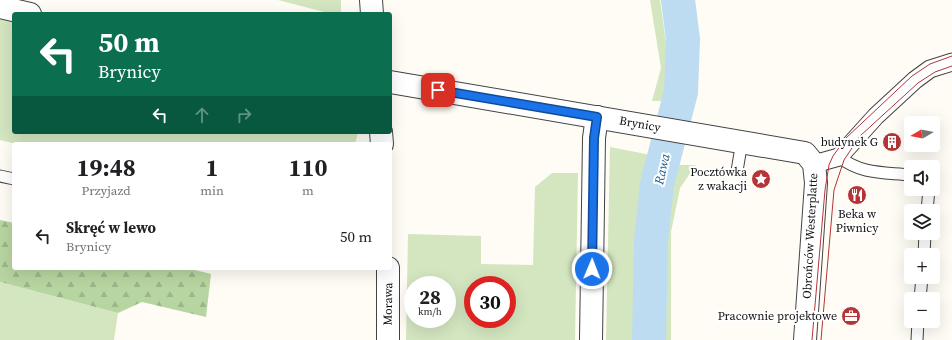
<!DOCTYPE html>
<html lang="pl">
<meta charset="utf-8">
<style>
body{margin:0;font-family:"Source Serif 4",serif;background:#f2f2f2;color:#202124;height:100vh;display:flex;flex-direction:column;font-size:15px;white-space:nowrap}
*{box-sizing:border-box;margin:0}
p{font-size:13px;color:#757577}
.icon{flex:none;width:22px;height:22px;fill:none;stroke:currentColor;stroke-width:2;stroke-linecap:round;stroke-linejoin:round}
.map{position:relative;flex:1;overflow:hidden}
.side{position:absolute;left:12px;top:142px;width:380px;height:128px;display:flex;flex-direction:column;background:#fff;border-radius:4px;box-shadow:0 4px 16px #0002}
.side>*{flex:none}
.banner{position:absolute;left:12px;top:12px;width:380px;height:122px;border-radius:4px;box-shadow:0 4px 16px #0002;background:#0b6e4f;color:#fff;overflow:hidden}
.needle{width:26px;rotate:260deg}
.tools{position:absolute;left:904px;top:116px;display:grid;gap:8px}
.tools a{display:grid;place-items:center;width:36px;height:36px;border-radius:4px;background:#fff;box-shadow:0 4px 16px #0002;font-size:20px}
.speed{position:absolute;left:404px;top:276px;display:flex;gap:8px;font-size:20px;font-weight:700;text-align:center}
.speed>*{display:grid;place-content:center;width:52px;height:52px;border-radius:50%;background:#fff;box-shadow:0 4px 16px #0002;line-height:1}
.speed small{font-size:10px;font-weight:400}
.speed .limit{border:6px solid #d22;background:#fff;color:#111}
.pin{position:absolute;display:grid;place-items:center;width:34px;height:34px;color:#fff;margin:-17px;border-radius:8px;box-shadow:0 2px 6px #0006}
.me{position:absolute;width:44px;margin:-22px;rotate:1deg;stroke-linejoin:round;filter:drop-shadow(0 0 3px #0008)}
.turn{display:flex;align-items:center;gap:14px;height:84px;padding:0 20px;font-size:18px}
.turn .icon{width:52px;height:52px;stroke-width:2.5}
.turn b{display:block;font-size:28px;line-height:34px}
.lanes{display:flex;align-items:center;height:38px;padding:0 20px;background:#0003;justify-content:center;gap:20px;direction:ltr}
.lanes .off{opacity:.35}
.eta{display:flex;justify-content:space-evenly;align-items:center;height:68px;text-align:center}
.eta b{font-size:24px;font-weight:700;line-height:28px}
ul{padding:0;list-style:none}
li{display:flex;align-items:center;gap:12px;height:52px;padding:0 20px}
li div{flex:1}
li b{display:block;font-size:15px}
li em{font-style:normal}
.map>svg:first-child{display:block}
</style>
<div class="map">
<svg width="952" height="340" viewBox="0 0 952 340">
<defs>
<pattern id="forest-firs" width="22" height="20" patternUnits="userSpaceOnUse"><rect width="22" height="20" fill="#b7d5a0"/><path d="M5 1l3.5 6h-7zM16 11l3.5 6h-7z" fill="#9cb689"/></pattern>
</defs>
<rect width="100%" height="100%" fill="#fefcf4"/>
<g fill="#d3e6c0" fill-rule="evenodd">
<path d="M278,0H341V14H332Z"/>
<path d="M650,0H660L669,63L665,101H652L661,68Z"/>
<path d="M0,18L14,22V132H358L355,144H16L0,140Z"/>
<path d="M610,147L651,155L641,195L636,340H606Z"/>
<path d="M677,165H696L680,188L671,232V340H659L662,236L666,202Z"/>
<path d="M552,173H578L575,340H406L408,234L481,236V264L533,265L535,187ZM413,285H447V319H413ZM473,285H507V319H473Z"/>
<path d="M0,282L118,313L114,340H0Z"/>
</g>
<path fill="url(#forest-firs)" d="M0,220L14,223V268H187L211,274L206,317L142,302L118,313L0,282Z"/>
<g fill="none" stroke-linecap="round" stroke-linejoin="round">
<path stroke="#bddcf1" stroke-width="34" d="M649,340L651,240L657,184L681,92L683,39L678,0"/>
<g stroke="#434343" stroke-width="13">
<g id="service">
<path d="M839,157C863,175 883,172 911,175"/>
<path d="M737,171L742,141"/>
<path d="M0,176L14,179"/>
<path d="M927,211L929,189"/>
<path d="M924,255L925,233"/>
<path d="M920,299L922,277"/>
<path d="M917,340L918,321"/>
</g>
</g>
<g stroke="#434343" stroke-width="19">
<path id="pedestrian" d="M814,164L839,157L876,116L915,80L930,69L952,62"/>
</g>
<g stroke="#434343" stroke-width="24">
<g id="minor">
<path d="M0,7L30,14"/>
<path d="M390,82L805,153L814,164L816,183L805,340"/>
<path d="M591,340L594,138L597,117"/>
</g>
</g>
<g stroke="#434343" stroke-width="24">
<g id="tertiary">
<path d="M371,0L372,14"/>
<path d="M381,132L382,144"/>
<path d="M388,340V268"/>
</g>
</g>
<use href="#service" stroke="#fff" stroke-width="11"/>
<use href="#pedestrian" stroke="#fff" stroke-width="17"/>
<use href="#minor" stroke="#fff" stroke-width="22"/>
<use href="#tertiary" stroke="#fff" stroke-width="22"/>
<g stroke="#b43437" stroke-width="1">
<path d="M812,340L825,190L829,165L833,156L846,138L912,76L930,64L952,56"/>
<path d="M821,340L834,190L844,160L860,136L918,83L935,72L952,66"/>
</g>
</g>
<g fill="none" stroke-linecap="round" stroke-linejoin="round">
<g stroke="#114b97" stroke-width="10">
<path id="route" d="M438,90L597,117L594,138L592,269"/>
</g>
<use href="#route" stroke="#1a73e8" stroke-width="7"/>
</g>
<defs>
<g id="building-disc" transform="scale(1)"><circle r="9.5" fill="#b43437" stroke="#fff"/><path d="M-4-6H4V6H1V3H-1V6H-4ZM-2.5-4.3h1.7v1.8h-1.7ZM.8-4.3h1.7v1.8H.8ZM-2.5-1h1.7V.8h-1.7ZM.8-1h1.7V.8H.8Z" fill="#fff"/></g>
<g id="sight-disc" transform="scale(1)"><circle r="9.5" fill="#b43437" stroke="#fff"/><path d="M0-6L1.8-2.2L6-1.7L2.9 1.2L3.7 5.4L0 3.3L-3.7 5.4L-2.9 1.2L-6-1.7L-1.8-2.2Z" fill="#fff"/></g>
<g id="restaurant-disc" transform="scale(1)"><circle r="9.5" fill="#b43437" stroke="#fff"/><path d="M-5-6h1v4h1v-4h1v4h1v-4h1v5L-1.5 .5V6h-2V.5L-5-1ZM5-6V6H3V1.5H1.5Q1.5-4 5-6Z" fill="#fff"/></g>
<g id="office-disc" transform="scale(1)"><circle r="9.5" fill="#b43437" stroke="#fff"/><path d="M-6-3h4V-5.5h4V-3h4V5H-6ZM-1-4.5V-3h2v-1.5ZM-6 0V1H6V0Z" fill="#fff"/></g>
</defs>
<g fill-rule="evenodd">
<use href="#building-disc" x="892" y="142"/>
<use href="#sight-disc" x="761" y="179"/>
<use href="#restaurant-disc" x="857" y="195"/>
<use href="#office-disc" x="851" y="316"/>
</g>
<g text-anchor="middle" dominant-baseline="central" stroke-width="4" stroke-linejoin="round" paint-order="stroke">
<g font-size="12" fill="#101010" stroke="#fff">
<text transform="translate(640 124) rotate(10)">Brynicy</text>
<text transform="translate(810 236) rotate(-87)">Obrońców Westerplatte</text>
<text transform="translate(388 304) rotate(-89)">Morawa</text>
</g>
<g font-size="12" fill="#101010" stroke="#fff" text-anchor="end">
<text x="878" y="142">budynek G</text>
<text x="747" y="172">Pocztówka<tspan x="747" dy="14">z wakacji</tspan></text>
<text x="857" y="214" text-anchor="middle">Beka w<tspan x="857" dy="14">Piwnicy</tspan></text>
<text x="837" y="316">Pracownie projektowe</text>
</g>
<g font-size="13" font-style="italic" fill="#246297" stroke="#fff">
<text transform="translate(662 169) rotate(-77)">Rawa</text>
</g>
</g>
</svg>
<div class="tools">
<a><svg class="needle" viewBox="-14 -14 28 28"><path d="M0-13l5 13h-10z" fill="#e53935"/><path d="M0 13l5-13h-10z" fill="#757577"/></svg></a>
<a><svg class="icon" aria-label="sound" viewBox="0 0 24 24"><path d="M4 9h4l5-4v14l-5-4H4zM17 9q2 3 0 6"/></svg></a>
<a><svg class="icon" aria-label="layers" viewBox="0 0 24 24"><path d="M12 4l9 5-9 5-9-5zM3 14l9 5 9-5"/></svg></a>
<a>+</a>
<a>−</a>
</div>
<div class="speed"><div>28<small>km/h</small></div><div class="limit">30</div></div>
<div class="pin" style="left:438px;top:90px;background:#d93025"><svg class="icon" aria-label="arrive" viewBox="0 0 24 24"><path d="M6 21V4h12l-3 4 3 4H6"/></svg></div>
<svg class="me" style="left:592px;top:269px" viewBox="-20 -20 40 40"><circle r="17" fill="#1a73e8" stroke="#fff" stroke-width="3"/><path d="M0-11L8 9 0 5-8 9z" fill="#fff"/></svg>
<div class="banner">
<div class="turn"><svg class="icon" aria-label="left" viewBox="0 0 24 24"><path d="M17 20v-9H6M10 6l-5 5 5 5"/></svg><div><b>50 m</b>Brynicy</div></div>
<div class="lanes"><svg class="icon" aria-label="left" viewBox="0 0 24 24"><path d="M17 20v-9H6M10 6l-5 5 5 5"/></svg><svg class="icon off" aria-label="ahead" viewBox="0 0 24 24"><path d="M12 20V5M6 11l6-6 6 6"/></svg><svg class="icon off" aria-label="right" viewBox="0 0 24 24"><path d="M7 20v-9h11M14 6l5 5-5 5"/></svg></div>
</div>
<section class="side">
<div class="eta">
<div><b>19:48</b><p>Przyjazd</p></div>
<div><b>1</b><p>min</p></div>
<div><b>110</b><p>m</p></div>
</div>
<ul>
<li><svg class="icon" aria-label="left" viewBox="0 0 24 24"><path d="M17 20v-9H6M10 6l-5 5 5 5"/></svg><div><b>Skręć w lewo</b><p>Brynicy</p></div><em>50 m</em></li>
</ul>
</section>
</div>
